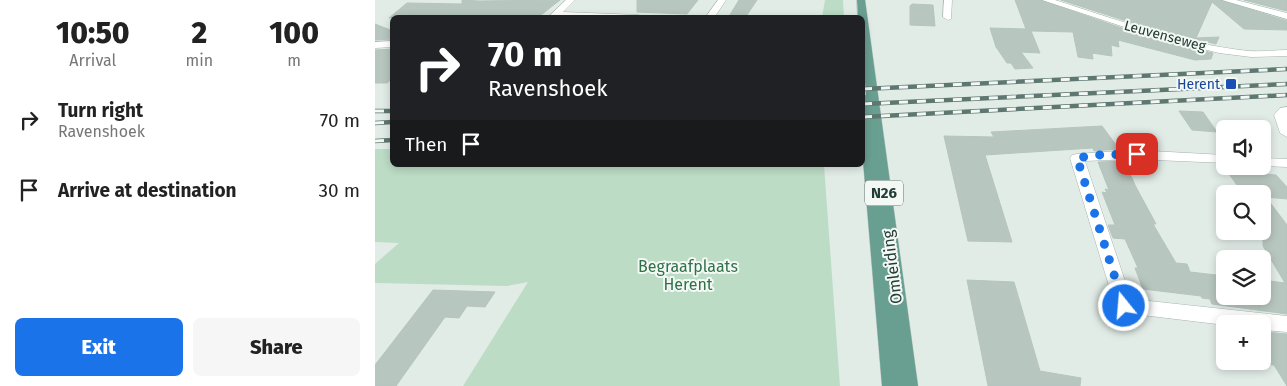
<!DOCTYPE html>
<style>
body{margin:0;font-family:"Fira Sans",sans-serif;background:#f6f6f6;color:#222;height:100vh;display:flex;flex-direction:column;font-size:19px;white-space:nowrap}
*{box-sizing:border-box;margin:0}
p{font-size:16px;color:#767676}
.icon{flex:none;width:28px;height:28px;fill:none;stroke:currentColor;stroke-width:2;stroke-linecap:round;stroke-linejoin:round}
.map{position:relative;flex:1;overflow:hidden}
.panel{display:flex;flex-direction:column;background:#fff;width:375px}
.panel>*{flex:none}
.guide{position:absolute;left:15px;top:15px;width:475px;height:152px;border-radius:8px;box-shadow:0 2px 8px #0003;background:#202124;color:#fff;overflow:hidden}
.buttons{position:absolute;left:841px;top:120px;display:grid;gap:10px}
.buttons a{display:grid;place-items:center;width:55px;height:55px;border-radius:8px;background:#fff;box-shadow:0 2px 8px #0003;font-size:25px}
.pin{position:absolute;display:grid;place-items:center;width:42px;height:42px;color:#fff;margin:-21px;border-radius:10px;box-shadow:0 2px 8px #0006}
.me{position:absolute;width:55px;margin:-28px;rotate:343deg;stroke-linejoin:round;filter:drop-shadow(0 0 4px #0008)}
.turn{display:flex;align-items:center;gap:18px;height:105px;padding:0 15px;font-size:22px}
.turn .icon{width:65px;height:65px;stroke-width:2.5}
.turn b{display:block;font-size:35px;line-height:42px}
.then{display:flex;align-items:center;height:48px;padding:0 15px;background:#0003;gap:10px;font-size:19px}
.eta{display:flex;justify-content:space-evenly;align-items:center;height:85px;text-align:center}
.eta b{font-size:30px;font-weight:800;line-height:35px}
.primary-button{display:flex;gap:10px;margin-top:auto;padding:10px 15px}
.primary-button a{flex:1;height:58px;border-radius:8px;background:#1a73e8;color:#fff;font-size:20px;font-weight:800;line-height:58px;text-align:center}
.primary-button a+a{background:#f6f6f6;color:#222}
ul{padding:0;list-style:none}
li{display:flex;align-items:center;gap:15px;height:70px;padding:0 15px}
li div{flex:1}
li b{display:block;font-size:19px}
li em{font-style:normal}
main{display:flex;flex:1;min-height:0}
.map>svg:first-child{display:block}
</style>
<main>
<section class="panel">
<div class="eta">
<div><b>10:50</b><p>Arrival</p></div>
<div><b>2</b><p>min</p></div>
<div><b>100</b><p>m</p></div>
</div>
<ul>
<li><svg class="icon" aria-label="right" viewBox="0 0 24 24"><path d="M7 20v-9h11M14 6l5 5-5 5"/></svg><div><b>Turn right</b><p>Ravenshoek</p></div><em>70 m</em></li>
<li><svg class="icon" aria-label="arrive" viewBox="0 0 24 24"><path d="M6 21V4h12l-3 4 3 4H6"/></svg><div><b>Arrive at destination</b></div><em>30 m</em></li>
</ul>
<div class="primary-button"><a>Exit</a><a>Share</a></div>
</section>
<div class="map">
<svg width="912" height="386" viewBox="0 0 912 386">
<rect width="100%" height="100%" fill="#e2ece7"/>
<g fill="#bcdcc5">
<path d="M450,0H468L469,17H447Z"/>
<path d="M0,149H17L18,165H449L465,386H88L153,282L132,286L0,283V264L24,243L0,242Z"/>
</g>
<g fill="#b8c6c0" stroke="#b5c5be">
<path d="M87,0L104,1L185,0L166,15H159L155,18H14L32,3L87,4Z"/>
<path d="M262,0H323L312,14L262,12Z"/>
<path d="M364,0H382L370,18H353Z"/>
<path d="M640,0H665L779,39L838,53L836,59L820,60L743,40L744,47L736,45L737,56L717,53L718,59L703,57L698,32L656,31L665,53L646,52L658,68L640,69L636,63H632L621,47L615,28L651,29Z"/>
<path d="M686,0H845L912,21V30L869,29L837,2L821,38L844,37L841,44L776,29Z"/>
<path d="M869,0H912V11Z"/>
<path d="M537,4L558,5L560,26L535,25V6Z"/>
<path d="M0,24L18,31V39L0,40Z"/>
<path d="M0,50L18,49V78L12,83H0Z"/>
<path d="M804,111L828,112L842,132L817,130Z"/>
<path d="M727,126L744,149L719,151L718,148L610,155L637,242L593,241L569,136L619,137L616,132Z"/>
<path d="M749,161L761,187L781,224H778L801,263L812,264L815,272L850,276V296H888V280L910,283L888,246V194H880L876,189L864,188L852,171L901,175L912,187V199L891,197L912,225V314L837,304L835,299L827,298L826,296L768,289L760,268H763L750,239L738,238L733,225H740L727,192L732,193L730,189L734,190L723,162Z"/>
<path d="M592,280L639,282L665,371L706,378L705,386H613Z"/>
<path d="M58,290L120,292L110,307L92,306L84,318L70,317L21,386H0V365Z"/>
<path d="M888,332L912,334V386L899,365L888,364Z"/>
</g>
<g fill="none" stroke-linecap="round" stroke-linejoin="round">
<g stroke="#a5b4ae" stroke-width="1">
<g id="street">
<path d="M191,0H200L188,12L264,15L268,18H172Z"/>
<path d="M343,0H351L339,18H330Z"/>
<path d="M569,0H577L576,19L573,20L568,17Z"/>
<path d="M667,0H680C743,20 807,44 874,51C886,52 899,50 912,50V56L876,57L844,53L780,37Z"/>
<path d="M18,41V47L0,48V42Z"/>
<path d="M912,107V137L905,133L899,115L905,108Z"/>
<path d="M757,150L850,155V163L757,159L710,161L756,299L912,316V332L888,330V324H850V325L742,312L695,158L697,155L702,154Z"/>
<path d="M888,158L912,159V167L887,166Z"/>
</g>
</g>
<g stroke="#a1b7af" stroke-width="1">
<path id="secondary" d="M847,0H861L912,13V19Z"/>
</g>
<g stroke="#c1c8c6" stroke-width="1">
<path id="primary" d="M482,0H490L543,386H507L488,160V95H491L488,57V18H483Z"/>
</g>
<use href="#street" fill="#fff" fill-rule="evenodd"/>
<use href="#secondary" fill="#fff" fill-rule="evenodd"/>
<use href="#primary" fill="#699f91" fill-rule="evenodd"/>
<g stroke="#5e7770" stroke-width="4.5">
<g id="rail">
<path d="M488,89L912,69"/>
<path d="M488,104L912,84"/>
<path d="M0,111H18"/>
<path d="M488,117L912,95"/>
<path d="M0,123L18,122"/>
<path d="M0,141L18,140"/>
</g>
</g>
<use href="#rail" stroke="#f3f8f5" stroke-width="3" stroke-dasharray="9" stroke-linecap="butt"/>
</g>
<g fill="none" stroke-linecap="round" stroke-linejoin="round">
<path stroke="#1a73e8" stroke-width="9" stroke-dasharray="0 16.2" d="M749,306L702,158L722,155L762,154"/>
</g>
<rect fill="#1a4fb4" stroke="#f3f8f5" stroke-width="2" x="850" y="78" width="12" height="12" rx="2.5"/>
<g text-anchor="middle" dominant-baseline="central" stroke-width="4" stroke-linejoin="round" paint-order="stroke">
<g font-size="14" fill="#233c35" stroke="#f3f8f5">
<text transform="translate(790 36) rotate(15)">Leuvenseweg</text>
</g>
<g font-size="14" fill="#164399" stroke="#f3f8f5" text-anchor="end">
<text x="845" y="84">Herent</text>
</g>
<rect fill="#f3f8f5" stroke="#61746f" stroke-width="1" x="490" y="180.5" width="38" height="25" rx="4"/>
<g font-size="15" font-weight="bold" fill="#233c35">
<text x="509" y="193">N26</text>
</g>
<g font-size="16" fill="#2f7149" stroke="#f3f8f5">
<text x="313" y="266">Begraafplaats<tspan x="313" dy="18">Herent</tspan></text>
</g>
<g font-size="16" fill="#233c35" stroke="#f3f8f5">
<text transform="translate(517 267) rotate(-97)">Omleiding</text>
</g>
</g>
</svg>
<div class="buttons">
<a><svg class="icon" aria-label="sound" viewBox="0 0 24 24"><path d="M4 9h4l5-4v14l-5-4H4zM17 9q2 3 0 6"/></svg></a>
<a><svg class="icon" aria-label="search" viewBox="0 0 24 24"><circle cx="10" cy="10" r="6"/><path d="M15 15l6 6"/></svg></a>
<a><svg class="icon" aria-label="layers" viewBox="0 0 24 24"><path d="M12 4l9 5-9 5-9-5zM3 14l9 5 9-5"/></svg></a>
<a>+</a>
</div>
<div class="pin" style="left:762px;top:154px;background:#d93025"><svg class="icon" aria-label="arrive" viewBox="0 0 24 24"><path d="M6 21V4h12l-3 4 3 4H6"/></svg></div>
<svg class="me" style="left:749px;top:306px" viewBox="-20 -20 40 40"><circle r="17" fill="#1a73e8" stroke="#fff" stroke-width="3"/><path d="M0-11L8 9 0 5-8 9z" fill="#fff"/></svg>
<div class="guide">
<div class="turn"><svg class="icon" aria-label="right" viewBox="0 0 24 24"><path d="M7 20v-9h11M14 6l5 5-5 5"/></svg><div><b>70 m</b>Ravenshoek</div></div>
<div class="then">Then<svg class="icon" aria-label="arrive" viewBox="0 0 24 24"><path d="M6 21V4h12l-3 4 3 4H6"/></svg></div>
</div>
</div>
</main>
